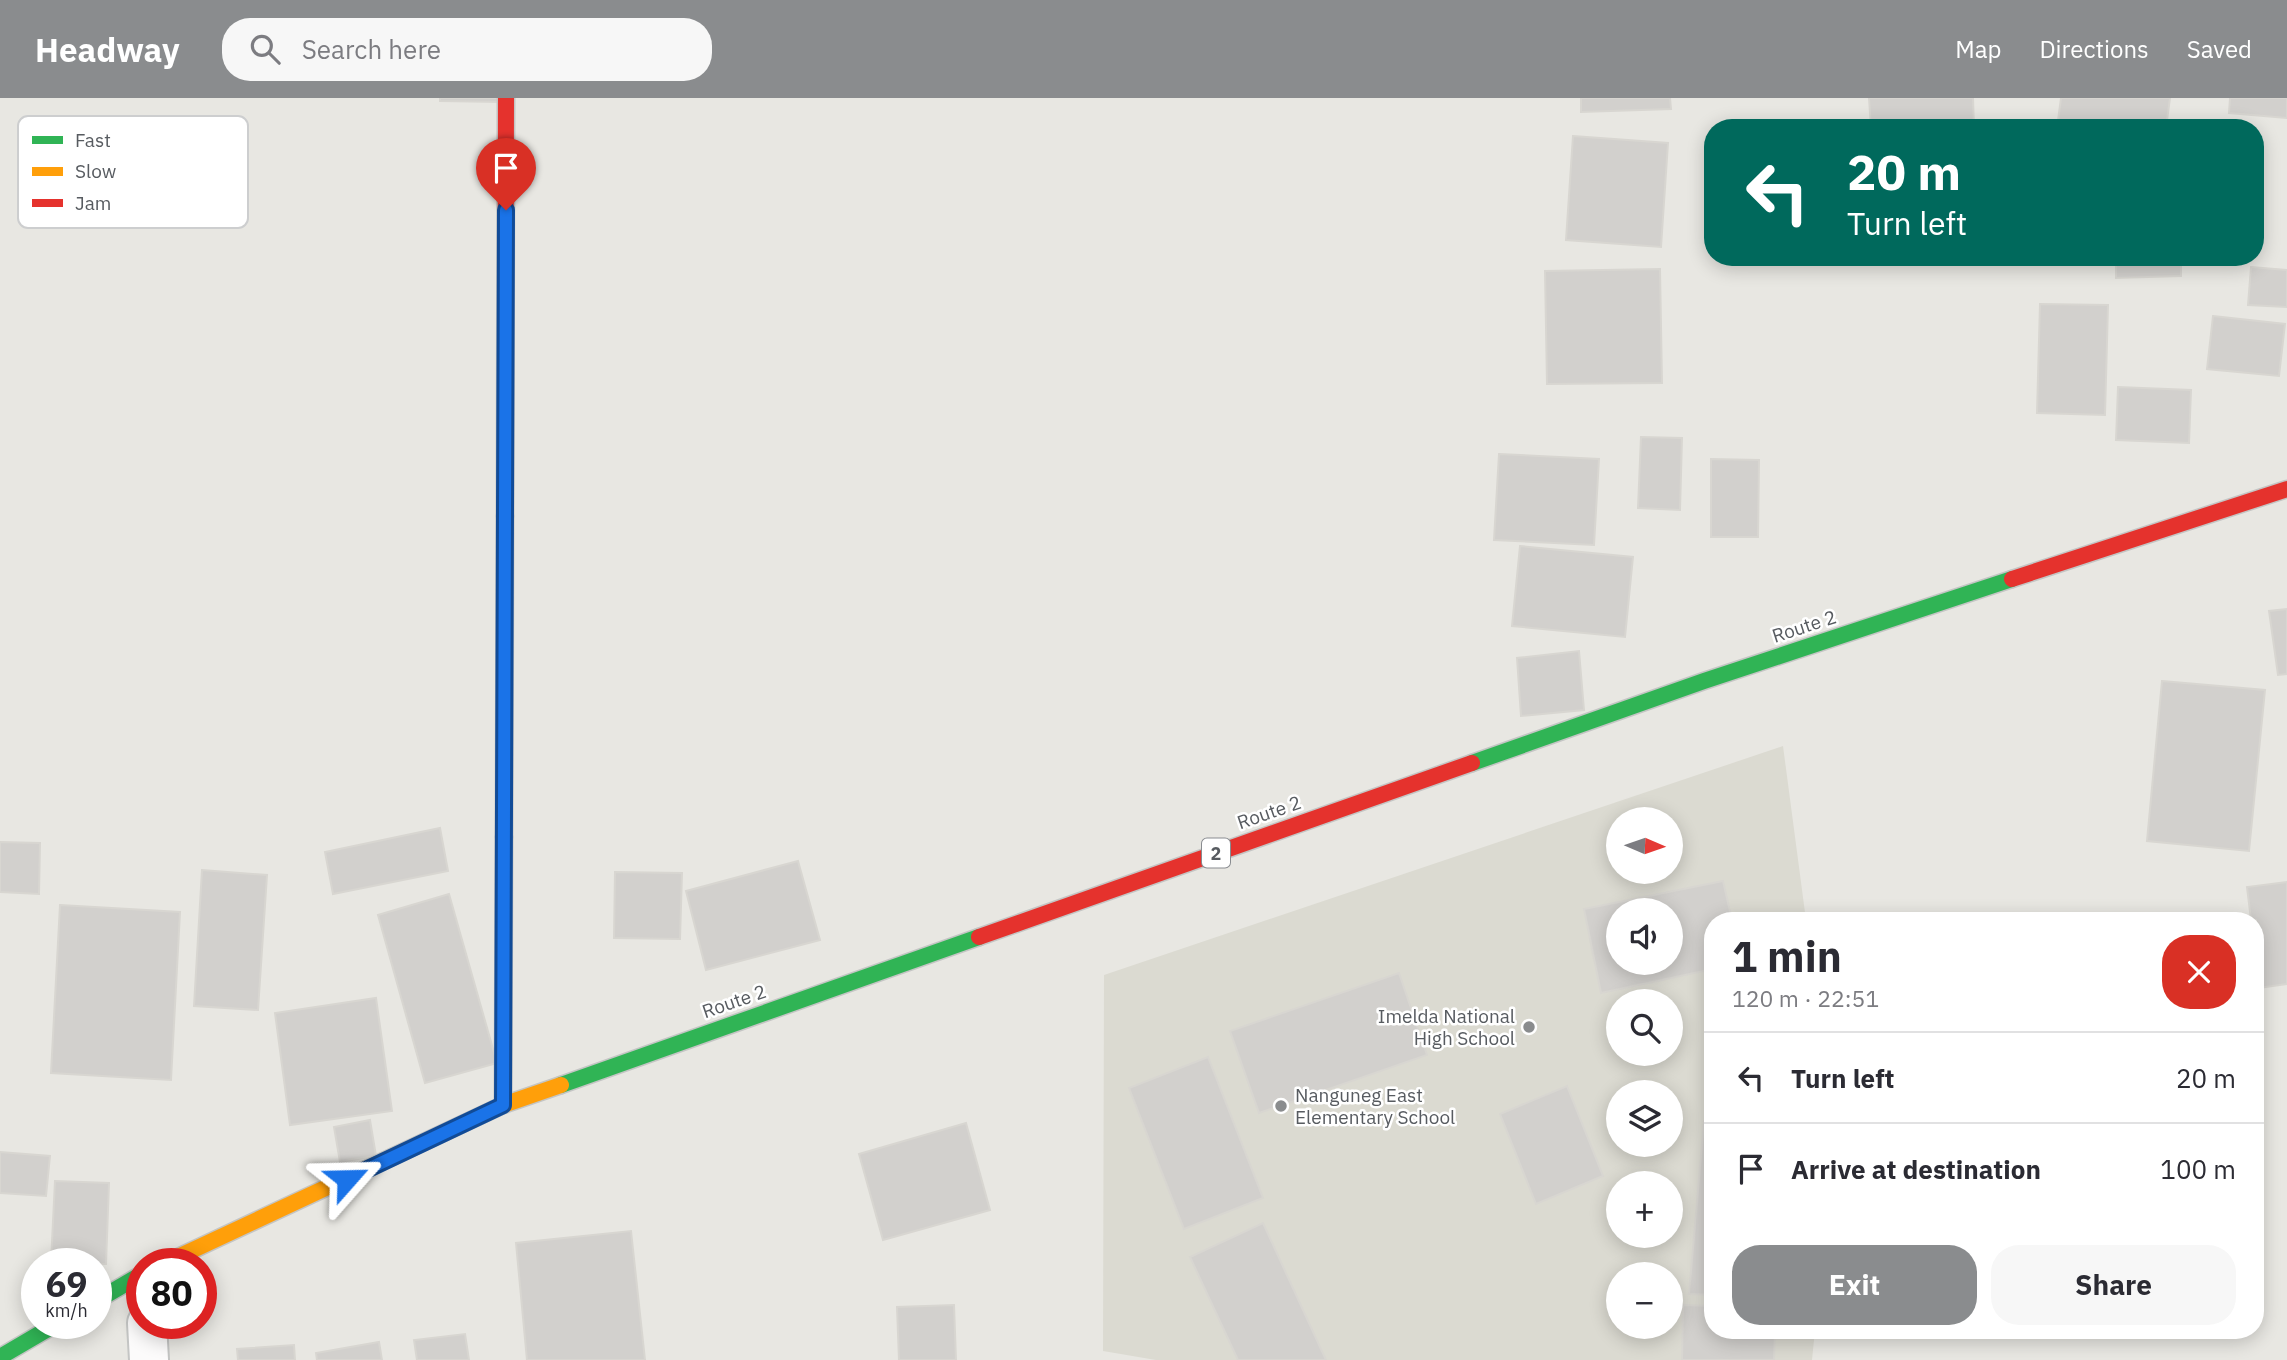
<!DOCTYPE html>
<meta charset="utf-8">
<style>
body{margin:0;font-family:"IBM Plex Sans",sans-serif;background:#f7f7f7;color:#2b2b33;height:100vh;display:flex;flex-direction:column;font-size:26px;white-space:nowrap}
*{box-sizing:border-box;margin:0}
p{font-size:23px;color:#7c7c81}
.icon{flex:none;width:38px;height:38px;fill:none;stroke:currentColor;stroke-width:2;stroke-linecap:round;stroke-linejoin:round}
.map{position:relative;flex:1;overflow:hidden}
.drawer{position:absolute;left:1704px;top:814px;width:560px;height:427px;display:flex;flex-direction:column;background:#fff;border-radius:28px;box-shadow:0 4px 18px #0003}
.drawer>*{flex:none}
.top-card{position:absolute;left:1704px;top:21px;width:560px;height:147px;border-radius:28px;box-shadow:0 4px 18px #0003;background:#00695c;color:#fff;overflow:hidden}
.needle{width:46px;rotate:92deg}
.fabs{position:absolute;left:1606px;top:709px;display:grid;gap:14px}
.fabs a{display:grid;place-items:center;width:77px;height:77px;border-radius:50%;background:#fff;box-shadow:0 4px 18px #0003;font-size:35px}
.speed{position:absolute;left:21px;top:1150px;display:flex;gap:14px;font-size:35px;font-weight:700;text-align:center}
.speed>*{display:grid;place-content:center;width:91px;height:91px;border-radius:50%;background:#fff;box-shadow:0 4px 18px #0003;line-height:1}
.speed small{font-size:18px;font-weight:400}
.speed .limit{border:10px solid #d22;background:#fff;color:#111}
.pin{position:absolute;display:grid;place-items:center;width:60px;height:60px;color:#fff;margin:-72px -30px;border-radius:50% 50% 50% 0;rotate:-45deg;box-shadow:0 0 7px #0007}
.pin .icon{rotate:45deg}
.me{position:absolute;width:77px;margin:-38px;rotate:65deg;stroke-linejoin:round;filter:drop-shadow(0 0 5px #0008)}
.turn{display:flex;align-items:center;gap:24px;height:147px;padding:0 28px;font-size:32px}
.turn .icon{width:91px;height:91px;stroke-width:2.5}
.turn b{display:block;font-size:49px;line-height:60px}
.round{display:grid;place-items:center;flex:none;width:74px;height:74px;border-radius:28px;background:#f7f7f7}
.head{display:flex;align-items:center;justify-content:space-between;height:119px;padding:0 28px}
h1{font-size:42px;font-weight:700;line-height:52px}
.cta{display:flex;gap:14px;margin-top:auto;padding:14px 28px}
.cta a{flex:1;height:80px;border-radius:28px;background:#8a8c8e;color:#fff;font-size:28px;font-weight:700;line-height:80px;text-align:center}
.cta a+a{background:#f7f7f7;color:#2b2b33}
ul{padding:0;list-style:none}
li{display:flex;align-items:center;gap:21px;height:91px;padding:0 28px;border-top:2px solid #e1e1e2}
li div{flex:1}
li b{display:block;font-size:26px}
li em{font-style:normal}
header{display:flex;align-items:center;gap:42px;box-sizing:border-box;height:98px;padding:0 35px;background:#8a8c8e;color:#fff}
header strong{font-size:33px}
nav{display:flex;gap:38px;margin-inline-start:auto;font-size:24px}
.search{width:490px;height:63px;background:#f7f7f7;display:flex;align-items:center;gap:18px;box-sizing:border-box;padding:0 24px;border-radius:28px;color:#7c7c81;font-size:26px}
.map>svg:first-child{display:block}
</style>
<header>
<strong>Headway</strong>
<div class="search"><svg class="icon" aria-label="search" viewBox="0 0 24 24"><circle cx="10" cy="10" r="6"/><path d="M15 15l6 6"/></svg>Search here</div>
<nav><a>Map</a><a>Directions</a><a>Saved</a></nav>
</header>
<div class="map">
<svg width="2287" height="1262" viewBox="0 0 2287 1262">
<rect width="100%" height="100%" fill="#e8e7e2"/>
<path fill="#dbdad1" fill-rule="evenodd" d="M1783,648L1806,822H1713V1232H1815L1812,1262H1156L1103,1253L1104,877ZM1619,721H1671V774H1619ZM1619,812H1671V864H1619ZM1619,903H1671V956H1619ZM1619,994H1671V1046H1619ZM1619,1085H1671V1138H1619ZM1619,1176H1671V1228H1619Z"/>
<g fill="#d2d0cd" stroke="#d8d6d1" stroke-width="2" fill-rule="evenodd">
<path d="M440,0H502V4L440,3Z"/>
<path d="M1581,0H1670L1671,11L1581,14Z"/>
<path d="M1869,0H1973L1974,30H1871Z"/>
<path d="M2061,0H2170L2166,30H2057Z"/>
<path d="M2230,0H2287V20L2229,15Z"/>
<path d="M1573,38L1668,45L1661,149L1566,142Z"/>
<path d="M2116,159H2181V178L2116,180Z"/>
<path d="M2251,169L2287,172V209L2248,207Z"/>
<path d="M1660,171L1662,285L1547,286L1545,173Z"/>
<path d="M2040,206L2108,207L2105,317L2037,315Z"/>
<path d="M2213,218L2285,226L2279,278L2207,271Z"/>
<path d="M2118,289L2191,292L2189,345L2116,342Z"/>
<path d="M1641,339L1682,340L1680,412L1638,410Z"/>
<path d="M1499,356L1599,361L1594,447L1494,442Z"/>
<path d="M1711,361L1759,362L1758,439H1711Z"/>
<path d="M1520,448L1633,459L1625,539L1512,528Z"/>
<path d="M2287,511V576L2278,577L2269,513Z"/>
<path d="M1579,553L1584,612L1521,618L1517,560Z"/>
<path d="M2162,583L2265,592L2249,753L2147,743Z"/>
<path d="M440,730L448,773L333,796L325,754Z"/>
<path d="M0,744L40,745L39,796L0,794Z"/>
<path d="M798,763L820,842L706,872L686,793Z"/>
<path d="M202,772L267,777L258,912L194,908Z"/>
<path d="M615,774L682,775L680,841L614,840Z"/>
<path d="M1723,783L1732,822H1713V871L1601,895L1584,811ZM1619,812H1671V864H1619Z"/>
<path d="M2287,784V886L2258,890L2256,822H2251L2247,789Z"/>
<path d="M449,796L497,965L425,985L378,817Z"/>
<path d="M60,807L180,814L171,982L51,975Z"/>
<path d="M1399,875L1427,957L1259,1015L1230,933Z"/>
<path d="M376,900L392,1013L290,1027L275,915Z"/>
<path d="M1208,959L1263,1100L1184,1131L1129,990Z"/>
<path d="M1567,988L1603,1078L1536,1106L1500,1016Z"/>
<path d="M370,1022L376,1058L340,1064L334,1029Z"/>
<path d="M1704,1023L1713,1024V1197L1689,1196Z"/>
<path d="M966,1025L990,1112L883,1142L859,1056Z"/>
<path d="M0,1054L50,1058L46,1098L0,1095Z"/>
<path d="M55,1083L109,1085L106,1166L51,1164Z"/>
<path d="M1263,1125L1326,1262H1238L1190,1159Z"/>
<path d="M631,1133L645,1262H527L516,1145Z"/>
<path d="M954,1207L956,1262H899L897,1209Z"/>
<path d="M1683,1207L1713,1208V1232H1775L1774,1262H1682Z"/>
<path d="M465,1236L469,1262H417L414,1242Z"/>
<path d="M379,1244L382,1262H317L316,1255Z"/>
<path d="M294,1247L295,1262H238L237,1251Z"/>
</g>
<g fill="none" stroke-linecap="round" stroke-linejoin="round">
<g stroke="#c4c5c4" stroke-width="42">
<path id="street" d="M147,1225L149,1262"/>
</g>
<g stroke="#c4c5c4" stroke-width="19">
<g id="fast">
<path d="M1472,665L1704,583L2012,481"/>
<path d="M561,987L979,839"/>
<path d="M503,1007L504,739"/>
<path d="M96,1203L142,1176"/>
<path d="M0,1259L58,1225"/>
</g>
</g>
<g stroke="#c4c5c4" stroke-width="19">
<g id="slow">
<path d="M504,739L505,418"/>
<path d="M163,1166L503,1007L561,987"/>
</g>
</g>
<g stroke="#c4c5c4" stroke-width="19">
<g id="jam">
<path d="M505,418L506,0"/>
<path d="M2012,481L2287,391"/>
<path d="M979,839L1472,665"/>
</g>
</g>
<use href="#street" stroke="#fcfbfb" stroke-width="38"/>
<use href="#fast" stroke="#30b455" stroke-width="16"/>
<use href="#slow" stroke="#ff9f0a" stroke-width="16"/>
<use href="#jam" stroke="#e5322d" stroke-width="16"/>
</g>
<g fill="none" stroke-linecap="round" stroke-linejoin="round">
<g stroke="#114b97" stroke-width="18">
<path id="route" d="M347,1081L503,1007L506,112"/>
</g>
<use href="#route" stroke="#1a73e8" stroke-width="12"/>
</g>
<g fill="#8a8c8e" stroke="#fff" stroke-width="2.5">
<circle cx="1529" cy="929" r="7"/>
<circle cx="1281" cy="1008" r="7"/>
</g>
<g text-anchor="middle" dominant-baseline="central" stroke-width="5" stroke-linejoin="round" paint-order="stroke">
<rect fill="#fff" stroke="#898c90" stroke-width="2" x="1202" y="740.5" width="28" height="29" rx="5"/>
<g font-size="18" font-weight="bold" fill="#575b60">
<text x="1216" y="755">2</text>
</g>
<g font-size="19" fill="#575b60" stroke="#fff">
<text transform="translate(1804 528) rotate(-18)">Route 2</text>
<text transform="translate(1269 714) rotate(-19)">Route 2</text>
<text transform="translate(734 903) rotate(-19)">Route 2</text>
</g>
<g font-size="19" fill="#575b60" stroke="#fff" text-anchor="end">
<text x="1515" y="918">Imelda National<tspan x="1515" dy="22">High School</tspan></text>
<text x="1295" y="997" text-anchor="start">Nanguneg East<tspan x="1295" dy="22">Elementary School</tspan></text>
</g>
</g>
<rect x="18" y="18" width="230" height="112" rx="10" fill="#fff" stroke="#cdcecf" stroke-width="2"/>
<rect x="32" y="38" width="31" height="8" fill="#30b455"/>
<rect x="32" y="69" width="31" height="9" fill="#ff9f0a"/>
<rect x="32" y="101" width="31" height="8" fill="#e5322d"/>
<g font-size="19" fill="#575b60">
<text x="75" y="49">Fast</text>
<text x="75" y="80">Slow</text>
<text x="75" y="112">Jam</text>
</g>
</svg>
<div class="fabs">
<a><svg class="needle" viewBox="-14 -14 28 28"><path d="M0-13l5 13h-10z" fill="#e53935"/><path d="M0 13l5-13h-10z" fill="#7c7c81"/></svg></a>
<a><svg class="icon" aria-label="sound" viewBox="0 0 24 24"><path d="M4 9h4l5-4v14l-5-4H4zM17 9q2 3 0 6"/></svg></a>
<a><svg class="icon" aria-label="search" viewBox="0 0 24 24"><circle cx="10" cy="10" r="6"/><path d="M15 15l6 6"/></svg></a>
<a><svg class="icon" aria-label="layers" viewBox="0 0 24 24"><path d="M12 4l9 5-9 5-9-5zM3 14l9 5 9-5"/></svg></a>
<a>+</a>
<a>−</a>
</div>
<div class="speed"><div>69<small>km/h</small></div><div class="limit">80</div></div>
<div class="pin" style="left:506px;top:112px;background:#d93025"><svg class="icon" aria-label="arrive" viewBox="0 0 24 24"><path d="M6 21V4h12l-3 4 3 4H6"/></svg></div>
<svg class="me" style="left:347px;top:1081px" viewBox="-20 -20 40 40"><path d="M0-17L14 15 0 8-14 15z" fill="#1a73e8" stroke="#fff" stroke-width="4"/></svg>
<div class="top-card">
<div class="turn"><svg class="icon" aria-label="left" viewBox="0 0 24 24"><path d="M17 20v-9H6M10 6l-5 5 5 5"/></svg><div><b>20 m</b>Turn left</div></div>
</div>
<section class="drawer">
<div class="head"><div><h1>1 min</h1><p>120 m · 22:51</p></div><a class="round" style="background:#d93025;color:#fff"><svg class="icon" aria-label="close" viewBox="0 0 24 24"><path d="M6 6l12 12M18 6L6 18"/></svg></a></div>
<ul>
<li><svg class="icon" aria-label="left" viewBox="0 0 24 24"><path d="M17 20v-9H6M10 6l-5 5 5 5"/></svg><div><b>Turn left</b></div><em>20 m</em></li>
<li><svg class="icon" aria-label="arrive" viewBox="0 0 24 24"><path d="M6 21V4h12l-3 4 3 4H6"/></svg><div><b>Arrive at destination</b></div><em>100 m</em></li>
</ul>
<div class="cta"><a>Exit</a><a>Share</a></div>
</section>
</div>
